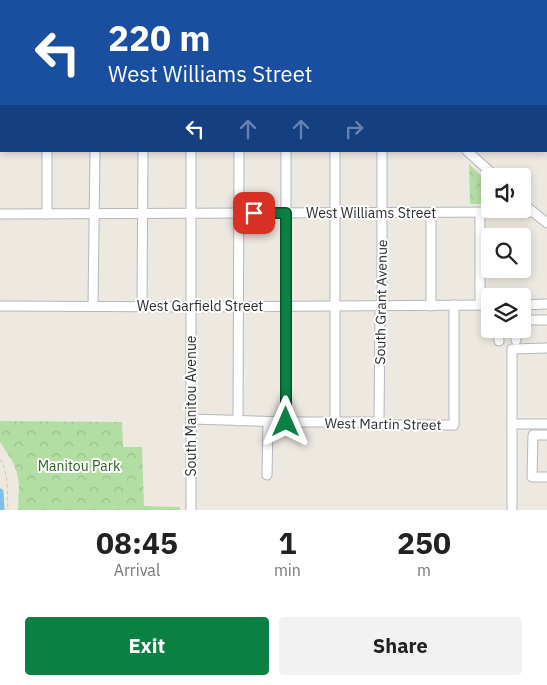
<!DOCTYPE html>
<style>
body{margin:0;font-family:"IBM Plex Sans",sans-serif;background:#f2f2f2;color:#222;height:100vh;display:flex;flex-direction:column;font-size:19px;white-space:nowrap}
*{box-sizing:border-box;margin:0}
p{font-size:16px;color:#767676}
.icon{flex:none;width:28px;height:28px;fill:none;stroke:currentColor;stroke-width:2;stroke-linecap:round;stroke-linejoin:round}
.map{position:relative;height:510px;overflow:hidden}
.drawer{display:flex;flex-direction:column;background:#fff;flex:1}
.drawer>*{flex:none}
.guide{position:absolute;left:0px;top:0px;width:548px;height:152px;box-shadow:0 2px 8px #0003;background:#1a4fa0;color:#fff;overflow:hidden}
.tools{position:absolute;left:481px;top:168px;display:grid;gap:10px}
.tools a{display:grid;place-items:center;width:50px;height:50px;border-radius:5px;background:#fff;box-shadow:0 2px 8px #0003;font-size:25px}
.pin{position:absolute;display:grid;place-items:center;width:42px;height:42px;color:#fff;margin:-21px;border-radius:10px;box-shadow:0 2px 8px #0006}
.me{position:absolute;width:55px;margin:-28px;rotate:0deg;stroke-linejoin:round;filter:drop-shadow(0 0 4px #0008)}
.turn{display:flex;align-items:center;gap:18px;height:105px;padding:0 25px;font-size:22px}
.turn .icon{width:65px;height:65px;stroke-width:2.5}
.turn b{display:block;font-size:35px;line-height:42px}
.lanes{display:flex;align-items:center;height:48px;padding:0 25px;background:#0003;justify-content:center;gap:25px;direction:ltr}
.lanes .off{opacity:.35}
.eta{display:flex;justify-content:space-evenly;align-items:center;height:85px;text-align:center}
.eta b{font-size:30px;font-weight:800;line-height:35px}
.primary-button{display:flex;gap:10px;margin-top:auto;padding:10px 25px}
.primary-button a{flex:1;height:58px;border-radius:5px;background:#0b8043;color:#fff;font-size:20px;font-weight:800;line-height:58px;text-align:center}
.primary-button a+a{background:#f2f2f2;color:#222}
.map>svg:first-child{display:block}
</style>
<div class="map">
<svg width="547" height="510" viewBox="0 0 547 510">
<defs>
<pattern id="park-crowns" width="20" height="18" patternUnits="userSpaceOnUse" patternTransform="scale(1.25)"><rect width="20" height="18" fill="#b3dea3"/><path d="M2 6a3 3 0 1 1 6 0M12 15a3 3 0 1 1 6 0" fill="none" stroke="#9abf8d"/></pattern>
</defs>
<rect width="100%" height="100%" fill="#ede9e1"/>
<g fill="url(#park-crowns)">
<path d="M469,164L490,184V204H470Z"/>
<path d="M0,421L122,422L123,447H142L144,506L180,507V510H18L19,484L17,473L13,462L0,442Z"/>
</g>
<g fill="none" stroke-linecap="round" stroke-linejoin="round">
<g stroke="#7fc1e5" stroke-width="7">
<path d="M408,0V1"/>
<path d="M0,492L1,510"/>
</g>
<g stroke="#b5b6bf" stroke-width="11">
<g id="minor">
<path d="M46,0V1"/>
<path d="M143,0V1"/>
<path d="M287,0V1"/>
<path d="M306,0L307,1"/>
<path d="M480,0V1"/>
<path d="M95,1V0"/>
<path d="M192,1V0"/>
<path d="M240,1V0"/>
<path d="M382,1V0"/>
<path d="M431,1V0"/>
<path d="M527,1V0"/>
<path d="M546,60H547"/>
<path d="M546,78H547"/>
<path d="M0,79H1"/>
<path d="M47,151V214"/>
<path d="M335,151V422"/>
<path d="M467,151L495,176"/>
<path d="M522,203L547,223"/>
<path d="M431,213V306"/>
<path d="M0,214L533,212"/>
<path d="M480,305V213"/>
<path d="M522,305L547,304"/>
<path d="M0,306L198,307L490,305"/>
<path d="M93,306L95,151"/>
<path d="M142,306L143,151"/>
<path d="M522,320H547"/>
<path d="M498,329L499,341"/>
<path d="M516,329V340"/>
<path d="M191,419L286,422H379L386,425H454V305"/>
<path d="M238,421L239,151"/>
<path d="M286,422V151"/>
<path d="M379,422L380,311L382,300V151"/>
<path d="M512,424H547"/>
<path d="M547,435H533L532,477H547"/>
<path d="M267,475L268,422"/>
<path d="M191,510V151"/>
<path d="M512,510V349L547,348"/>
</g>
</g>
<path stroke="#c8c8c8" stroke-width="1" stroke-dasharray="4 2.5" stroke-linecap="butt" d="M0,459C9,472 7,494 8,510"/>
<use href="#minor" stroke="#fff" stroke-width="9"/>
</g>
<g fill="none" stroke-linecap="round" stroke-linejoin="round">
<g stroke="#07532c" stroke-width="12">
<path id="route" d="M254,213H286V422"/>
</g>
<use href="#route" stroke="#0b8043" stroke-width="9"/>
</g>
<g text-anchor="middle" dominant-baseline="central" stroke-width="4" stroke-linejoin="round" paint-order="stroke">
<g font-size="14" fill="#2d2d2d" stroke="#fff">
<text x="371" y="213">West Williams Street</text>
<text transform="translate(381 302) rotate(-89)">South Grant Avenue</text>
<text x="200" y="306">West Garfield Street</text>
<text transform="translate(191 406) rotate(-90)">South Manitou Avenue</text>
<text transform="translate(383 424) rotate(1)">West Martin Street</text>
</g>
<g font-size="14" fill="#2a6622" stroke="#fff">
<text x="79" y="466">Manitou Park</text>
</g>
</g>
</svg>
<div class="tools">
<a><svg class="icon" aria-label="sound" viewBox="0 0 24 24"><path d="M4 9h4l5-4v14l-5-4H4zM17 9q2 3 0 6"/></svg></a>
<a><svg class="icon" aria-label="search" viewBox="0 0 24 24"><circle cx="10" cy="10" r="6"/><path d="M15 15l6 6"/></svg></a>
<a><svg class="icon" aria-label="layers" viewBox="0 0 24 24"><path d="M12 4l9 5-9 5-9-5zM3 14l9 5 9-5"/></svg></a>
</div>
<div class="pin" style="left:254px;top:213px;background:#d93025"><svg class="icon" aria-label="arrive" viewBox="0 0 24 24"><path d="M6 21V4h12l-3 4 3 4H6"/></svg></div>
<svg class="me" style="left:286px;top:422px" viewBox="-20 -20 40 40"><path d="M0-17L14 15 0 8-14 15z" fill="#0b8043" stroke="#fff" stroke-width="4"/></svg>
<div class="guide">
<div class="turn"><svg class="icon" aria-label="left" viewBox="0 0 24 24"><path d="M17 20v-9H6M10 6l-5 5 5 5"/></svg><div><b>220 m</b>West Williams Street</div></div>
<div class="lanes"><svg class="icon" aria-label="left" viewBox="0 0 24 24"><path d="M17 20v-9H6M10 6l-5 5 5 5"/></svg><svg class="icon off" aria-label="ahead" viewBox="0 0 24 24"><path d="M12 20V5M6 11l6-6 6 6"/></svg><svg class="icon off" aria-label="ahead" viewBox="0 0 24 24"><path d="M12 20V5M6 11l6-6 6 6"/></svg><svg class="icon off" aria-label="right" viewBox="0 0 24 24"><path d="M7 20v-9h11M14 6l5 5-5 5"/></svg></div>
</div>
</div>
<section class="drawer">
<div class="eta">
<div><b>08:45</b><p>Arrival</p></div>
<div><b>1</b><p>min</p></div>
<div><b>250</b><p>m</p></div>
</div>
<div class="primary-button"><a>Exit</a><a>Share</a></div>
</section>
